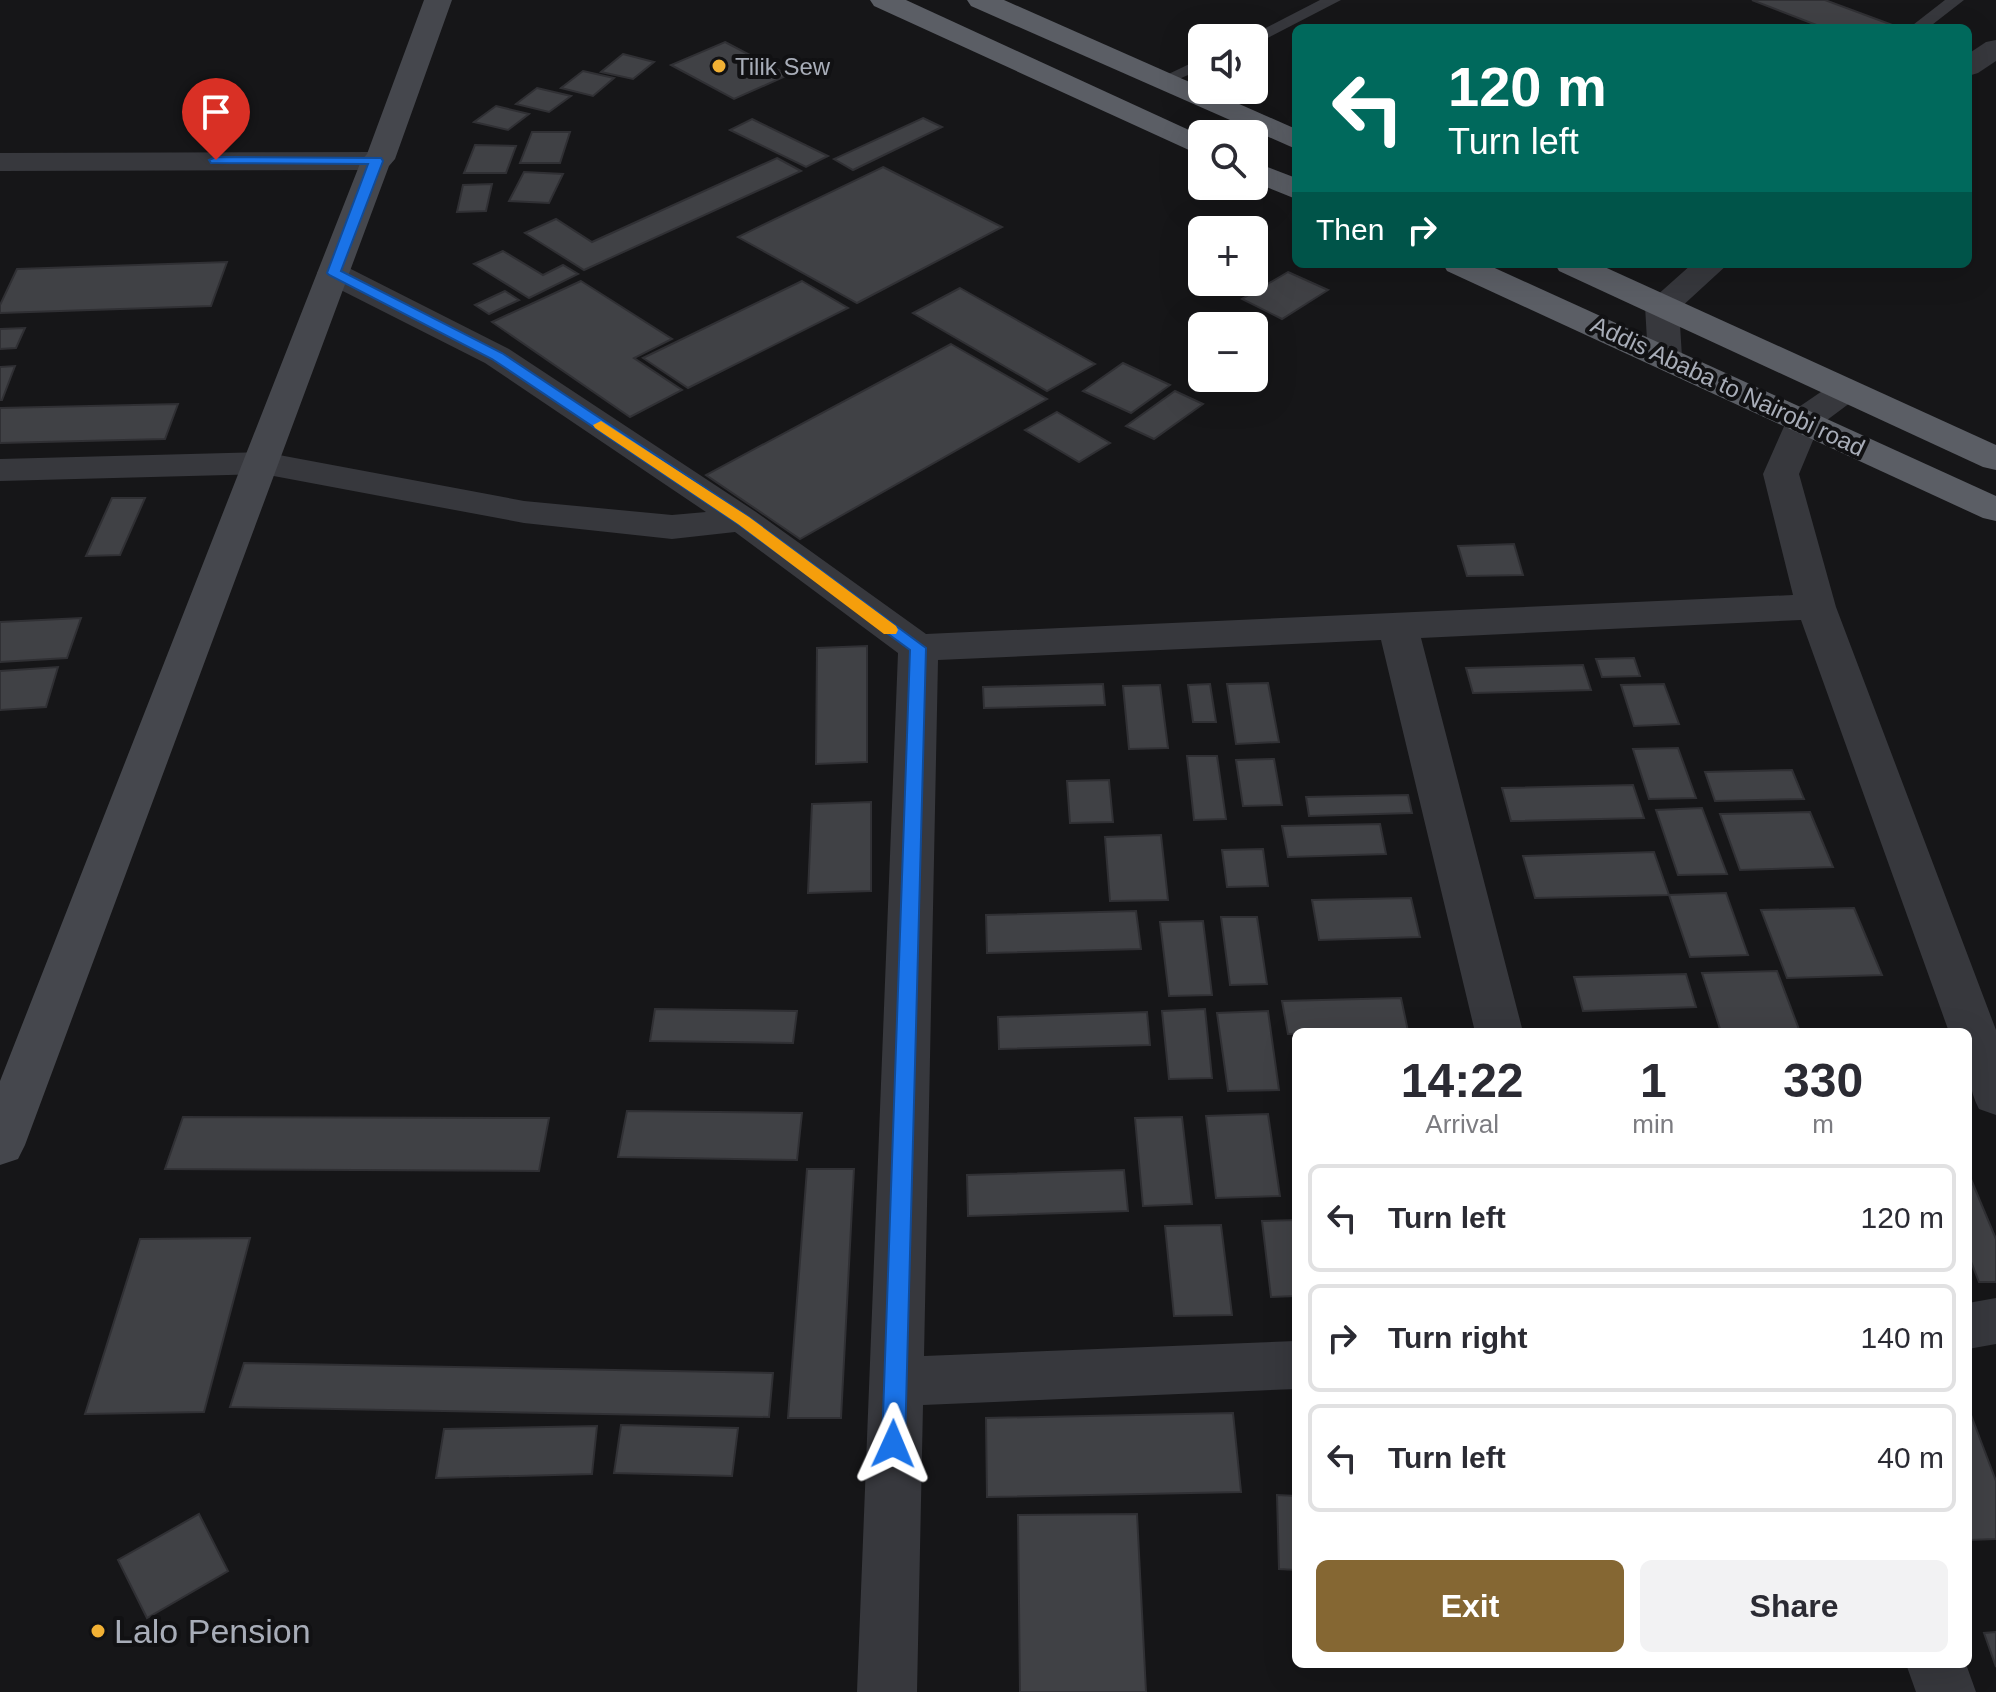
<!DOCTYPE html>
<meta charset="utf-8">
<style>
body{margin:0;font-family:Arial,sans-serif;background:#f2f2f3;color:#2b2b33;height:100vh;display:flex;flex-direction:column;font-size:30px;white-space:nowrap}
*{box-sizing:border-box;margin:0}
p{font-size:26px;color:#7c7c81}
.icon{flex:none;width:44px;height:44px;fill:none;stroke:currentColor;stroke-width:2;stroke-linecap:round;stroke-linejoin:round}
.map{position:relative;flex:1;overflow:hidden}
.panel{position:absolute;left:1292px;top:1028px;width:680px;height:640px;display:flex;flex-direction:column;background:#fff;border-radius:12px;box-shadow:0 8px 32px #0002}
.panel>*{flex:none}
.hud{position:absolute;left:1292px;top:24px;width:680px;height:244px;border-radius:12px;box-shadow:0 8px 32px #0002;background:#00695c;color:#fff;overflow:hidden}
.tools{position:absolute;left:1188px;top:24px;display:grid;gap:16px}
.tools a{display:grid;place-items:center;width:80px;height:80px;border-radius:12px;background:#fff;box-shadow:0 8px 32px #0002;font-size:40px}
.pin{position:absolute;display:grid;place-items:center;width:68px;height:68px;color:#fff;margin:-82px -34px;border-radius:50% 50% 50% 0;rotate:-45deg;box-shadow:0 0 8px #0007}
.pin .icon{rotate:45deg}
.me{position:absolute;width:88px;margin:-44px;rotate:1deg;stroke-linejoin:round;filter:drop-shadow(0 0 6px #0008)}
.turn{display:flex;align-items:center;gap:28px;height:168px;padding:0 24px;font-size:36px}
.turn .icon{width:104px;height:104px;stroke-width:2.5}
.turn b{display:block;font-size:56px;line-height:68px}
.then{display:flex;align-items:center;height:76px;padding:0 24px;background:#0003;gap:16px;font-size:30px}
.eta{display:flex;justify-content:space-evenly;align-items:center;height:136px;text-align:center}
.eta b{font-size:48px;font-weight:700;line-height:56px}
.action{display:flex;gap:16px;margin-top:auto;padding:16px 24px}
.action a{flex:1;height:92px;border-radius:12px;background:#856733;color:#fff;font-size:32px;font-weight:700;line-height:92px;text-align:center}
.action a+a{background:#f2f2f3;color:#2b2b33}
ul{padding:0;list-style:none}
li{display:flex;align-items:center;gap:24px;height:108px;margin:0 16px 12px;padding:0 8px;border:4px solid #e1e1e2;border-radius:12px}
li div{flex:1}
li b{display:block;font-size:30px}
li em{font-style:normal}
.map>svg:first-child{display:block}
</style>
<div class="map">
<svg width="1996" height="1692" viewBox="0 0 1996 1692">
<rect width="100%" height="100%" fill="#161618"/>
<g fill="#404145" stroke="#303034" stroke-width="2">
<path d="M1752,0H1825L1895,26L1824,28Z"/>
<path d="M725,42L788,75L734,99L671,65Z"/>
<path d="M623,54L654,62L633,79L601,72Z"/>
<path d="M583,71L614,78L593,96L561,88Z"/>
<path d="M537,88L571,96L549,112L516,104Z"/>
<path d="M496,106L529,114L508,130L474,122Z"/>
<path d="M923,118L942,127L853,170L834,159Z"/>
<path d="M752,119L828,156L806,167L730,130Z"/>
<path d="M532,132H570L560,163H520Z"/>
<path d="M475,145L516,146L506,173H464Z"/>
<path d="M777,158L801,171L584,270L525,233L556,219L592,242Z"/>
<path d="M883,167L1002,227L857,303L738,237Z"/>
<path d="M524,172L563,174L549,203L509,201Z"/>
<path d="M492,184L486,211L457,212L463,185Z"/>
<path d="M503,251L543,275L563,265L578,274L529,298L474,264Z"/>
<path d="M227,262L211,306L0,313V305L17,269Z"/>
<path d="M1288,272L1328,290L1282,319L1242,299Z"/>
<path d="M581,281L672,339L634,358L682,390L630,417L492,322Z"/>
<path d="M802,281L848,308L688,388L643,358Z"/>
<path d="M960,288L1095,364L1047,391L913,313Z"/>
<path d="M505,291L519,300L489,314L475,305Z"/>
<path d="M25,328L16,348L0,349V329Z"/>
<path d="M951,344L1047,399L800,539L706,475Z"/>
<path d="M1123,363L1170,385L1131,413L1083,391Z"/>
<path d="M15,366L2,400H0V367Z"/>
<path d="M1175,391L1203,404L1154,439L1126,426Z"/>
<path d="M178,404L165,439L0,443V408Z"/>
<path d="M1057,412L1110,443L1079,462L1025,430Z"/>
<path d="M112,498H145L120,555L86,556Z"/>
<path d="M1514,544L1523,575L1467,576L1458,546Z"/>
<path d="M81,618L67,658L0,662V622Z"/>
<path d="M867,646V762L816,764L817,648Z"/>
<path d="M1634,658L1640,676L1602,677L1596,659Z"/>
<path d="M1583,665L1591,690L1473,693L1466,668Z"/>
<path d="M58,667L46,707L0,710V671Z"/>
<path d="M1268,683L1279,742L1236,744L1227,684Z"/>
<path d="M1103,684L1105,705L984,708L983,687Z"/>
<path d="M1210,684L1216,722H1193L1188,685Z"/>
<path d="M1664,684L1679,724L1634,726L1621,685Z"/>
<path d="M1160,685L1168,748L1129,749L1123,686Z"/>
<path d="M1678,748L1696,798L1649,799L1633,749Z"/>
<path d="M1187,756H1217L1226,819L1194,820Z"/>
<path d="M1274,759L1282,805L1243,806L1236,760Z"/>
<path d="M1792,770L1804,799L1715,801L1705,772Z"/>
<path d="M1109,780L1113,822L1070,823L1067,781Z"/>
<path d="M1633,785L1644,818L1511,821L1502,788Z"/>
<path d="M1408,795L1412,813L1309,816L1306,797Z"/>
<path d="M871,802V891L808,893L812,804Z"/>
<path d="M1702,808L1727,874L1678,875L1656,810Z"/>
<path d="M1810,812L1833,867L1740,870L1720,814Z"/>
<path d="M1380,824L1386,854L1288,857L1282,826Z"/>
<path d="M1161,835L1168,900L1110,901L1105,837Z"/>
<path d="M1263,849L1268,886L1227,887L1222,850Z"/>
<path d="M1654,852L1669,895L1535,898L1523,856Z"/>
<path d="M1726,893L1748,955L1690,957L1669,895Z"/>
<path d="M1411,898L1420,937L1319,940L1312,900Z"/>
<path d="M1854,908L1882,975L1787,978L1761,910Z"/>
<path d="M1136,911L1141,949L987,953L986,915Z"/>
<path d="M1221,917H1257L1267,984L1230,985Z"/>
<path d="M1203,921L1212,995L1169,996L1160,922Z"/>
<path d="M1777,971L1800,1032H1721L1702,973Z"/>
<path d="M1686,974L1696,1007L1583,1011L1574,977Z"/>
<path d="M1401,998L1408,1031L1288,1034L1282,1001Z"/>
<path d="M655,1009L797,1011L793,1043L650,1041Z"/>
<path d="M1205,1009L1212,1078L1169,1079L1162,1011Z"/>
<path d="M1268,1011L1279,1090L1228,1091L1217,1013Z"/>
<path d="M1147,1012L1150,1045L999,1049L998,1017Z"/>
<path d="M627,1111L802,1113L797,1160L618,1157Z"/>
<path d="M1268,1114L1280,1196L1216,1198L1206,1116Z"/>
<path d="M183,1117L549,1118L539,1171L165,1169Z"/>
<path d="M1182,1117L1192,1204L1143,1206L1135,1118Z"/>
<path d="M807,1169H854L841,1418H788Z"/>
<path d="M1124,1170L1128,1211L968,1216L967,1175Z"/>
<path d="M1968,1172L1996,1239V1282H1979L1968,1254Z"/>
<path d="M1296,1220V1296L1271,1297L1262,1221Z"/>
<path d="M1221,1225L1232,1315L1174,1316L1165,1226Z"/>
<path d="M250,1238L204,1412L85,1414L140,1239Z"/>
<path d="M244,1363L773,1373L769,1417L230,1407Z"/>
<path d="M1968,1407L1996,1481V1539L1968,1540Z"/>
<path d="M1233,1413L1241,1492L987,1497L986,1418Z"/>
<path d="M621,1425L738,1428L732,1476L614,1473Z"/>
<path d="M597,1426L592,1474L436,1478L444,1429Z"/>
<path d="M1277,1495L1296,1496V1570L1279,1569Z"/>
<path d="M199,1514L228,1571L147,1618L118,1560Z"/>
<path d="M1137,1514L1146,1692H1020L1018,1515Z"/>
<path d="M1996,1632V1667L1984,1633Z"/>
</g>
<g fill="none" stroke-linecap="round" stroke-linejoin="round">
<g fill="#37383d" fill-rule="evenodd">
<path d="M1320,0H1341L1260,42L1254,43V38H1246Z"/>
<path d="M1945,0H1964L1928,28H1909Z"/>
<path d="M1202,58V69L1165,85L1156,80Z"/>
</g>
<g fill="#37383d" fill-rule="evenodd">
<path d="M1996,40V61L1978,73L1968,76V54L1986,42Z"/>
<path d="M376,152L387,155L391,161L387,167L376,170L0,171V153Z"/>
<path d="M333,263L345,266L509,349L756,512L926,634L1793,595L1763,474L1790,413L1834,383L1846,379L1858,383L1864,390L1858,397L1819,426L1799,474L1836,607L1996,1030V1115L1979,1109C1966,1084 1968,1060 1968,1032H1949L1801,620L1421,638L1523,1032H1475L1381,640L938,660L924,1356L1296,1341V1389L923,1405L917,1692H857L898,653L735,532L672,539L524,523L263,474L0,481V459L263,452L524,501L672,515L706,512L485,363L321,280L317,273L321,266Z"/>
<path d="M1692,264H1728L1679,309L1682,357L1677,364L1665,367L1653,364L1648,357L1645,306Z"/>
<path d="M1996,1298V1344L1968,1349V1303Z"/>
<path d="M1906,1664H1966L1976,1692H1916Z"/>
</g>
<path fill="#45474d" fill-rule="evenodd" d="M424,0H452L395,159L389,166L25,1145L18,1159L0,1165V1081L361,161L367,154Z"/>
<g fill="#5b5e65" fill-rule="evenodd">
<path d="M870,0H906L1202,136V156L874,6Z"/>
<path d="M967,0H1004L1296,129V149L971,6Z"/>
<path d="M1254,162L1296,178V199L1254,182Z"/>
<path d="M1443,264H1486L1996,496V521L1983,518L1447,271Z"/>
<path d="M1555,264H1598L1996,445V470L1983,467L1559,271Z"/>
</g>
</g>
<path fill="#1a73e8" stroke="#114b97" stroke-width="2" d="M216,157L381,158L383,161L341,271L502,353L749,517L926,648L905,1444L901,1452L893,1455L885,1452L882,1444L910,650L738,524L492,359L329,275L327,273L368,164L211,163L209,160Z"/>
<path fill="#f59e0b" d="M601,421L749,517L896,626L898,630L896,634H884L738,524L595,428L593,425Z"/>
<g fill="#f2b134" stroke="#111113" stroke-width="3">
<circle cx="719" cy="66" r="8"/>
<circle cx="98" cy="1631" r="8"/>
</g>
<g text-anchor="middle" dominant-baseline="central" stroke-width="8" stroke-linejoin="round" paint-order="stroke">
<g font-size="24" fill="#a8adb8" stroke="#111113" text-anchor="start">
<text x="735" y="66">Tilik Sew</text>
</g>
<g font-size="24" fill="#a8adb8" stroke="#111113">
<text transform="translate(1728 386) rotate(25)">Addis Ababa to Nairobi road</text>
</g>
<g font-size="34" fill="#a8adb8" stroke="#111113" text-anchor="start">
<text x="114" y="1631">Lalo Pension</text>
</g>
</g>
</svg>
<div class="tools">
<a><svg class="icon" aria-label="sound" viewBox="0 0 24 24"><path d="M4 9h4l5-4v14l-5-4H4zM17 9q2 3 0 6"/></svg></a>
<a><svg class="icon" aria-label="search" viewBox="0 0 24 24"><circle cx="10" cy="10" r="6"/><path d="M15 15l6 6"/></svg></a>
<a>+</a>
<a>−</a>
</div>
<div class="pin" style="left:216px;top:160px;background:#d93025"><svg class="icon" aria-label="arrive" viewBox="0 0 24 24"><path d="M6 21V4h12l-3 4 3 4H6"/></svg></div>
<svg class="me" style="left:893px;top:1444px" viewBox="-20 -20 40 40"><path d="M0-17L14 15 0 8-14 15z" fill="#1a73e8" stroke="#fff" stroke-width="4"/></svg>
<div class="hud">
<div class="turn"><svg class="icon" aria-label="left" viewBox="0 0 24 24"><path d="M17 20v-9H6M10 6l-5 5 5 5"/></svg><div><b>120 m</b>Turn left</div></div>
<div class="then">Then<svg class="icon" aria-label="right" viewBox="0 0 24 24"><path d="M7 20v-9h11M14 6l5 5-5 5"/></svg></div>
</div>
<section class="panel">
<div class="eta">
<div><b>14:22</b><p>Arrival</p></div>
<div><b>1</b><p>min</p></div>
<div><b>330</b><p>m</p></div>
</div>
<ul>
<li><svg class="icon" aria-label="left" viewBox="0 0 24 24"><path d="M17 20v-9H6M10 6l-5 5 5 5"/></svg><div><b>Turn left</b></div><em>120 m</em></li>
<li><svg class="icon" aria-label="right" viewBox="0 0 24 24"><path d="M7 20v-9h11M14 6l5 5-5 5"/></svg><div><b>Turn right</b></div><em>140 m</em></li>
<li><svg class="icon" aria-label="left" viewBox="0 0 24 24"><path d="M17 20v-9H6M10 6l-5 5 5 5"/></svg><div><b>Turn left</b></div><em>40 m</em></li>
</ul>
<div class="action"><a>Exit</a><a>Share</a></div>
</section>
</div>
